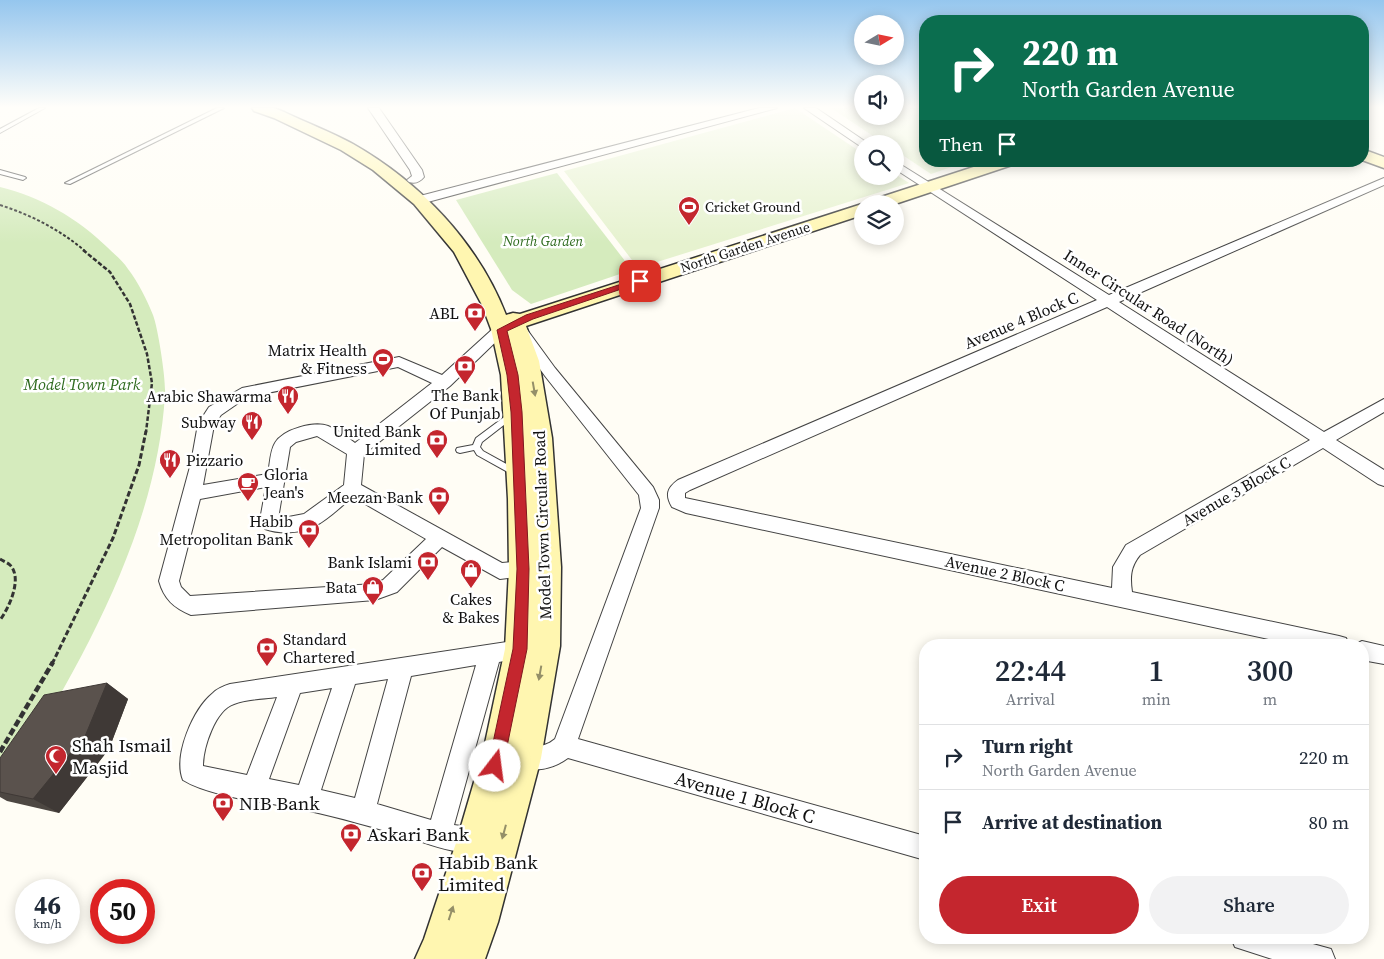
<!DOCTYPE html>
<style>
body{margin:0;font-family:"Source Serif 4",serif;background:#f2f2f3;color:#1f2937;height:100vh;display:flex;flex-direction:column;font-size:19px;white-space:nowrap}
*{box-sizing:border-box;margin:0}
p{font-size:16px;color:#747a83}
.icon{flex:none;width:28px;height:28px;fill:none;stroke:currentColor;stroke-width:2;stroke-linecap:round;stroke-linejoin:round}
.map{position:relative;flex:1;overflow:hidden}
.drawer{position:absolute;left:919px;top:639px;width:450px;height:305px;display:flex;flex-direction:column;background:#fff;border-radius:20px;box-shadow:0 2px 12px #0003}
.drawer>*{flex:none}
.guide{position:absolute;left:919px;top:15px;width:450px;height:152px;border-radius:20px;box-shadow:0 2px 12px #0003;background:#0b6e4f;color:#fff;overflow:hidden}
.needle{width:32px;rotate:80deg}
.fabs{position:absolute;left:854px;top:15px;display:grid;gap:10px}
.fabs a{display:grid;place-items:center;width:50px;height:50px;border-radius:50%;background:#fff;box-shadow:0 2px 12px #0003;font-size:25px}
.speed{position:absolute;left:15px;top:879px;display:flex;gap:10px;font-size:25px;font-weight:700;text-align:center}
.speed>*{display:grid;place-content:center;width:65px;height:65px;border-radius:50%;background:#fff;box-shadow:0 2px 12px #0003;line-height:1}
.speed small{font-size:12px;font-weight:400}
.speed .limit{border:8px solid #d22;background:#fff;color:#111}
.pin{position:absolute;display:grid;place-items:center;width:42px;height:42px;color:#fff;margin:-21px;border-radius:10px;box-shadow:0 2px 8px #0006}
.me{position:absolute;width:55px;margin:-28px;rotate:15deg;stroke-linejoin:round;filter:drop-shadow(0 0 4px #0008)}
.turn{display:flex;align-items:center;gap:18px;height:105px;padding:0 20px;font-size:22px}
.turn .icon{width:65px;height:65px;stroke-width:2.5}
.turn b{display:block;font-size:35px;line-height:42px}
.then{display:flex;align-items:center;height:48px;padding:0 20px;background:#0003;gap:10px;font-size:19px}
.eta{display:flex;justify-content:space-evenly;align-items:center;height:85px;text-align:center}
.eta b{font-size:30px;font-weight:600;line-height:35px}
.action{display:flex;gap:10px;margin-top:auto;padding:10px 20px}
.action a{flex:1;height:58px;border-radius:30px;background:#c4262e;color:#fff;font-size:20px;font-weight:600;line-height:58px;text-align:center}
.action a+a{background:#f2f2f3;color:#1f2937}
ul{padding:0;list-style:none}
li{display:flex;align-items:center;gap:15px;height:65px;padding:0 20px;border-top:1px solid #e0e1e3}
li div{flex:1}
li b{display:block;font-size:19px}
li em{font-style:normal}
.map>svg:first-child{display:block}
</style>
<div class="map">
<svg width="1384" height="959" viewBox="0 0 1384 959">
<rect width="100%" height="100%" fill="#fffdf5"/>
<g fill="#d5ebbd">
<path d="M557,173L632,270L531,304L512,290L456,200Z"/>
<path d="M0,187C41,197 77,218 107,247C114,254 123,261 128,269C138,282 147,300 153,315C158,328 166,379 165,394C157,537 74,676 0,795Z"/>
</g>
<g fill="#e6f2cf">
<path d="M795,108L862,153V176H895V174L909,183L638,268L564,171Z"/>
<path d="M831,108H862V116H895V108H925V161H969L931,174L895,150V144H885Z"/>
</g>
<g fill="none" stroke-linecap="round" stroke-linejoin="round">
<g stroke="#444" stroke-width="2">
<g id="lane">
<path d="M39,108H45L0,133V129Z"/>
<path d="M217,108H224L70,184L65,183Z"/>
<path d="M0,170L25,177L26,178L23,180L0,174Z"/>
<path d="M511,412L514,413L515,415L514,417L482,442L480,447L483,451L519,471L520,473L519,475H513L477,455L474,450L460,453L457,452L456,450L457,448L473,445L476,438Z"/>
</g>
</g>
<g stroke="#444" stroke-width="2">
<g id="street">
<path d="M368,108H379L422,170L424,177C420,182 415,184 409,182L407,180L412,176L410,170Z"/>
<path d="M759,108H777L424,203H416L414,200L416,197Z"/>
<path d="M804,108H816L869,144H862V147L860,146Z"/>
<path d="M895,161L1109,295L1384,178V185L1119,302L1324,432L1384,399V412L1336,440L1384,470V486L1378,484L1323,448L1140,555C1130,567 1130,578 1132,592L1339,636L1346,638L1349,645H1296L686,513L672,507C665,495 667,488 678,480L1097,300L895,169ZM1107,307L1310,440L1126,545L1113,567L1112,588L685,498V493L690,490Z"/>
<path d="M515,319L520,320L555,368L653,487L659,500V508L578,739L925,836V860L568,758C553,769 534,773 517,766L513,758L517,750C532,744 542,750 555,739L641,508L639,495L545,376L512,330L506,332L450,386L364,454L361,485L502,563L532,560L539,562L542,568L539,574L500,579L442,547L397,592L375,600L191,615C174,608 164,599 159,581L191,463L198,424L209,407L242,388L399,357L442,375L496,326ZM398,367L432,383L355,443C347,437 338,430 328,426C314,421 283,429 275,443C270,451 270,464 268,474L203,485L214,425L221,415L247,397ZM317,436L347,454L344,485L304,514L278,519L290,447L296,442ZM266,487L260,520L265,529C279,534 301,534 315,526C329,519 341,506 353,497L426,539L383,580L374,584L190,596L181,587L179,581L200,499Z"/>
<path d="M527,639L534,641L537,648L534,655L499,662L454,825L475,828L484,831L487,840L484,849C462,858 432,845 410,838C375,828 340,817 304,810C269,802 212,798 183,780C173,756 193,709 213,693C218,688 224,686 230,684ZM476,665L431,820L377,804L411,676ZM388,679L355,798L321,790L355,684ZM332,688L299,785L269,779L300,693ZM277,697L247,775L203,766C203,748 215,710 234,704C247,699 263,699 277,697Z"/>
<path d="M1362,641L1384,646V664L1362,660V645H1354Z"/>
<path d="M1231,938H1291L1331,949L1335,959H1272L1235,947Z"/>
</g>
</g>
<g stroke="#333" stroke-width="3">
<g id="secondary">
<path d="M252,108H274L284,112C307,123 331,132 353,144C420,182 478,243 506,315L513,313L520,314L862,204V215L526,326L539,361L552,438L561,567L560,646L541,758L498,922L485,959H415L424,939L457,840L484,748L505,649L509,569L508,499L501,375L491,329L482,305L454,252L414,204L373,170L341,150L274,118L254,111Z"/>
<path d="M1362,149L1384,157V168L1362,160Z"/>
<path d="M992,161H1017L1015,164L895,204H870L872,200Z"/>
</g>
</g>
<path stroke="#333" stroke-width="2" stroke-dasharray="3 2" stroke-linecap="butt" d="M0,205C31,215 59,229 85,251"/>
<path stroke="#333" stroke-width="2.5" stroke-dasharray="4.5 2" stroke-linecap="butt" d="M83,250L110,272L130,304L147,354L152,383L146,432"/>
<g stroke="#333" stroke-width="3" stroke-dasharray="5.5 2.5" stroke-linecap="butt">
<path d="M0,559C3,561 8,563 10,565C23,578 9,608 0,620"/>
<path d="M52,664L113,538L139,465L146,431"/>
</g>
<path stroke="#333" stroke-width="4.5" stroke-dasharray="7 3" stroke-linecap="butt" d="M0,752L53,662"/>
<use href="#lane" fill="#fff" fill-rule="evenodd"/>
<use href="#street" fill="#fff" fill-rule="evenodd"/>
<use href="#secondary" fill="#fff6b0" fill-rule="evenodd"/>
</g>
<path fill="#4d4742" d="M107,683L128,699L109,749L59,813L7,801L0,797V758Z"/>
<path fill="#3f3936" d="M107,683L128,699L109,749L59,813L33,799Z"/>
<path fill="#5a524d" stroke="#3f3936" d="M107,683L86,734L33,799L0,792V758L44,695Z"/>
<defs><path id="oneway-solid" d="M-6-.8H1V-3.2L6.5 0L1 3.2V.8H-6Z" transform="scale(1.25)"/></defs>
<g fill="#948f68">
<use href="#oneway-solid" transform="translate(534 389) rotate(80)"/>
<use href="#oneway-solid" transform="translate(540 673) rotate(100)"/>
<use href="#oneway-solid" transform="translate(504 832) rotate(105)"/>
<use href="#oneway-solid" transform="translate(451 913) rotate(-72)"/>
</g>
<linearGradient id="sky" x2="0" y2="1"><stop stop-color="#95c6ee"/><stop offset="0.44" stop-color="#fffefa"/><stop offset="1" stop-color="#fffefa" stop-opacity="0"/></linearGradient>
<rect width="1384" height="243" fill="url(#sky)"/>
<path fill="#c4262e" stroke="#7f191e" d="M637,279H644L645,281L533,319L507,331L518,375L522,412L529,569L527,649L503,766L500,772L495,774L490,772L488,766L513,649L517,569L511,412L507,375L497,330L526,315Z"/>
<defs>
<g id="stadium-pin" transform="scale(1.125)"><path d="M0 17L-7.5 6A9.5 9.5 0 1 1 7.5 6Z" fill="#c4262e" stroke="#fff"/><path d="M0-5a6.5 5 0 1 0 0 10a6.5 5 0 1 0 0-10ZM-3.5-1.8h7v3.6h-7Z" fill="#fff"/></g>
<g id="bank-pin" transform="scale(1.125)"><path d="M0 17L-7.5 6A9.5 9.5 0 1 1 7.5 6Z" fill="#c4262e" stroke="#fff"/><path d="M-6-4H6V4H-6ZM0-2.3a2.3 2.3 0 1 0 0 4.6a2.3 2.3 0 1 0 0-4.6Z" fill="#fff"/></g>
<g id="restaurant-pin" transform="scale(1.125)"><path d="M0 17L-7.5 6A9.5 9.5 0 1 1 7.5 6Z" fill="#c4262e" stroke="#fff"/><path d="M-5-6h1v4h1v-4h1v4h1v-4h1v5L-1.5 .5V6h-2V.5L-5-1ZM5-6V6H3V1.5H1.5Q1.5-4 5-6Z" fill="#fff"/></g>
<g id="cafe-pin" transform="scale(1.125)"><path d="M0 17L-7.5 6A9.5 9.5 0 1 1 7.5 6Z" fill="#c4262e" stroke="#fff"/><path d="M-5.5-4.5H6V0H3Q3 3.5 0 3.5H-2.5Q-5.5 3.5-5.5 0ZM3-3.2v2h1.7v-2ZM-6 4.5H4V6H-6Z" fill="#fff"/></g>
<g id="shop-pin" transform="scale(1.125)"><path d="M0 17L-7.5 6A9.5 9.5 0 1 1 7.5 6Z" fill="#c4262e" stroke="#fff"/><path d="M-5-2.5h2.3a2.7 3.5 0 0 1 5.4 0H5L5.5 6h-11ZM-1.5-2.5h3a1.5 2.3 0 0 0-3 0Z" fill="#fff"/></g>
<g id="mosque-pin" transform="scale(1.125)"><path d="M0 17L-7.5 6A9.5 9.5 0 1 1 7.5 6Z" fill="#c4262e" stroke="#fff"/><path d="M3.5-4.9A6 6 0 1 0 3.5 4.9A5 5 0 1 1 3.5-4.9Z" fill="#fff"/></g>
</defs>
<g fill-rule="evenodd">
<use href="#stadium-pin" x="689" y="207"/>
<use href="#bank-pin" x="475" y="313"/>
<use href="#stadium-pin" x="383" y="359"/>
<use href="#bank-pin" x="465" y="366"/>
<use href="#restaurant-pin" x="288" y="396"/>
<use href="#restaurant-pin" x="252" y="422"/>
<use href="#bank-pin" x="437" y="440"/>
<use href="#restaurant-pin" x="170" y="460"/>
<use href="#cafe-pin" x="248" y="483"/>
<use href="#bank-pin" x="439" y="497"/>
<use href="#bank-pin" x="309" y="530"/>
<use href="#bank-pin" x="428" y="562"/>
<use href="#shop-pin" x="471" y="570"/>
<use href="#shop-pin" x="373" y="587"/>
<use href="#bank-pin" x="267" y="648"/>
<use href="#mosque-pin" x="56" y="756"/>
<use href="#bank-pin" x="223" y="803"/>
<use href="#bank-pin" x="351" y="834"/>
<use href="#bank-pin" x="422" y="873"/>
</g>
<g text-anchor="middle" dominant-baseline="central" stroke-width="5" stroke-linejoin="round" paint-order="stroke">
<g font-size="14" fill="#111" stroke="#fff" text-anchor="start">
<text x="705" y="207">Cricket Ground</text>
</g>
<g font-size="14" font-style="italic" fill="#2f6b1f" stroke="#fff">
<text x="543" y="241">North Garden</text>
</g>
<g font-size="14" fill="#111" stroke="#fff">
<text transform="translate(745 247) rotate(-18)">North Garden Avenue</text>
</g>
<g font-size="16" fill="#111" stroke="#fff">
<text transform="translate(1149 307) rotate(33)">Inner Circular Road (North)</text>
<text transform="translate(1021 320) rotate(-23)">Avenue 4 Block C</text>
<text transform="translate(1236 491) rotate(-30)">Avenue 3 Block C</text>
<text transform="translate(542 525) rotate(-92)">Model Town Circular Road</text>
<text transform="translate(1005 573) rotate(12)">Avenue 2 Block C</text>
</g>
<g font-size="16" fill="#111" stroke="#fff" text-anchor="end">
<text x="459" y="313">ABL</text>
<text x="367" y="350">Matrix Health<tspan x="367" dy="18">&amp; Fitness</tspan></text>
<text x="465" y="395" text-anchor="middle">The Bank<tspan x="465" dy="18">Of Punjab</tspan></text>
<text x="272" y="396">Arabic Shawarma</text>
<text x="236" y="422">Subway</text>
<text x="421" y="431">United Bank<tspan x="421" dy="18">Limited</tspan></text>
<text x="186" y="460" text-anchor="start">Pizzario</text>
<text x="264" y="474" text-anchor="start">Gloria<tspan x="264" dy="18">Jean's</tspan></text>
<text x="423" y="497">Meezan Bank</text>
<text x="293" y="521">Habib<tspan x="293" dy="18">Metropolitan Bank</tspan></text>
<text x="412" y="562">Bank Islami</text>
<text x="357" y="587">Bata</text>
<text x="471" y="599" text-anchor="middle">Cakes<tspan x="471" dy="18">&amp; Bakes</tspan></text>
<text x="283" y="639" text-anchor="start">Standard<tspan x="283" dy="18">Chartered</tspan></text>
</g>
<g font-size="16" font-style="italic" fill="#2f6b1f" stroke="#fff">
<text x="82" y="384">Model Town Park</text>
</g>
<g font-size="19" fill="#111" stroke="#fff" text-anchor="start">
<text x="72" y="745">Shah Ismail<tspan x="72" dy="22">Masjid</tspan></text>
<text x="239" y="803">NIB Bank</text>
<text x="367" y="834">Askari Bank</text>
<text x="438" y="862">Habib Bank<tspan x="438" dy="22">Limited</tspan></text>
</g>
<g font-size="19" fill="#111" stroke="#fff">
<text transform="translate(745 797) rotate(16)">Avenue 1 Block C</text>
</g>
</g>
</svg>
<div class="fabs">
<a><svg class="needle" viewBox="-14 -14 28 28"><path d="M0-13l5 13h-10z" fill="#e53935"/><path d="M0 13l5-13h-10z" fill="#747a83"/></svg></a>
<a><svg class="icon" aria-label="sound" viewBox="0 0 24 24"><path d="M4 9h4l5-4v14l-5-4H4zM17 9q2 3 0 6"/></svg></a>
<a><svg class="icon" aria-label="search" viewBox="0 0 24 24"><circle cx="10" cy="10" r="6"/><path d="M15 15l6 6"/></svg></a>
<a><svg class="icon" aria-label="layers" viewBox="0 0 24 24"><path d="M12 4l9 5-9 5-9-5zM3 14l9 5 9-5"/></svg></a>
</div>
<div class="speed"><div>46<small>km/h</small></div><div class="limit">50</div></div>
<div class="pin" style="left:640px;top:281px;background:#d93025"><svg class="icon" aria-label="arrive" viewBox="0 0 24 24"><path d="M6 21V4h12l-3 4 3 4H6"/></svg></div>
<svg class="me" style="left:495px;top:766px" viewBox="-20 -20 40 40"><circle r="19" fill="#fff"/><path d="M0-13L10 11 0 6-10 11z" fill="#c4262e"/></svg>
<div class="guide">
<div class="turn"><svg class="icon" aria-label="right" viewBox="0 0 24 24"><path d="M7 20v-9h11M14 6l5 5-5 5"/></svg><div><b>220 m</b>North Garden Avenue</div></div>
<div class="then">Then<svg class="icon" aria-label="arrive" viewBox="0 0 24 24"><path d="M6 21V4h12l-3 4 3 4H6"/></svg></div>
</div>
<section class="drawer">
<div class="eta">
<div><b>22:44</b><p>Arrival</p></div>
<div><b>1</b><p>min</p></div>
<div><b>300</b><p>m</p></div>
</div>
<ul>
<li><svg class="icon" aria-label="right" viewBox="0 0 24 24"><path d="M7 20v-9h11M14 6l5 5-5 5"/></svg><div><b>Turn right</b><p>North Garden Avenue</p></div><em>220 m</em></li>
<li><svg class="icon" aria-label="arrive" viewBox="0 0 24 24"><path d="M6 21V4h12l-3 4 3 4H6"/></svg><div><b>Arrive at destination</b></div><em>80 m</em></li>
</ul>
<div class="action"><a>Exit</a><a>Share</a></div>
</section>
</div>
